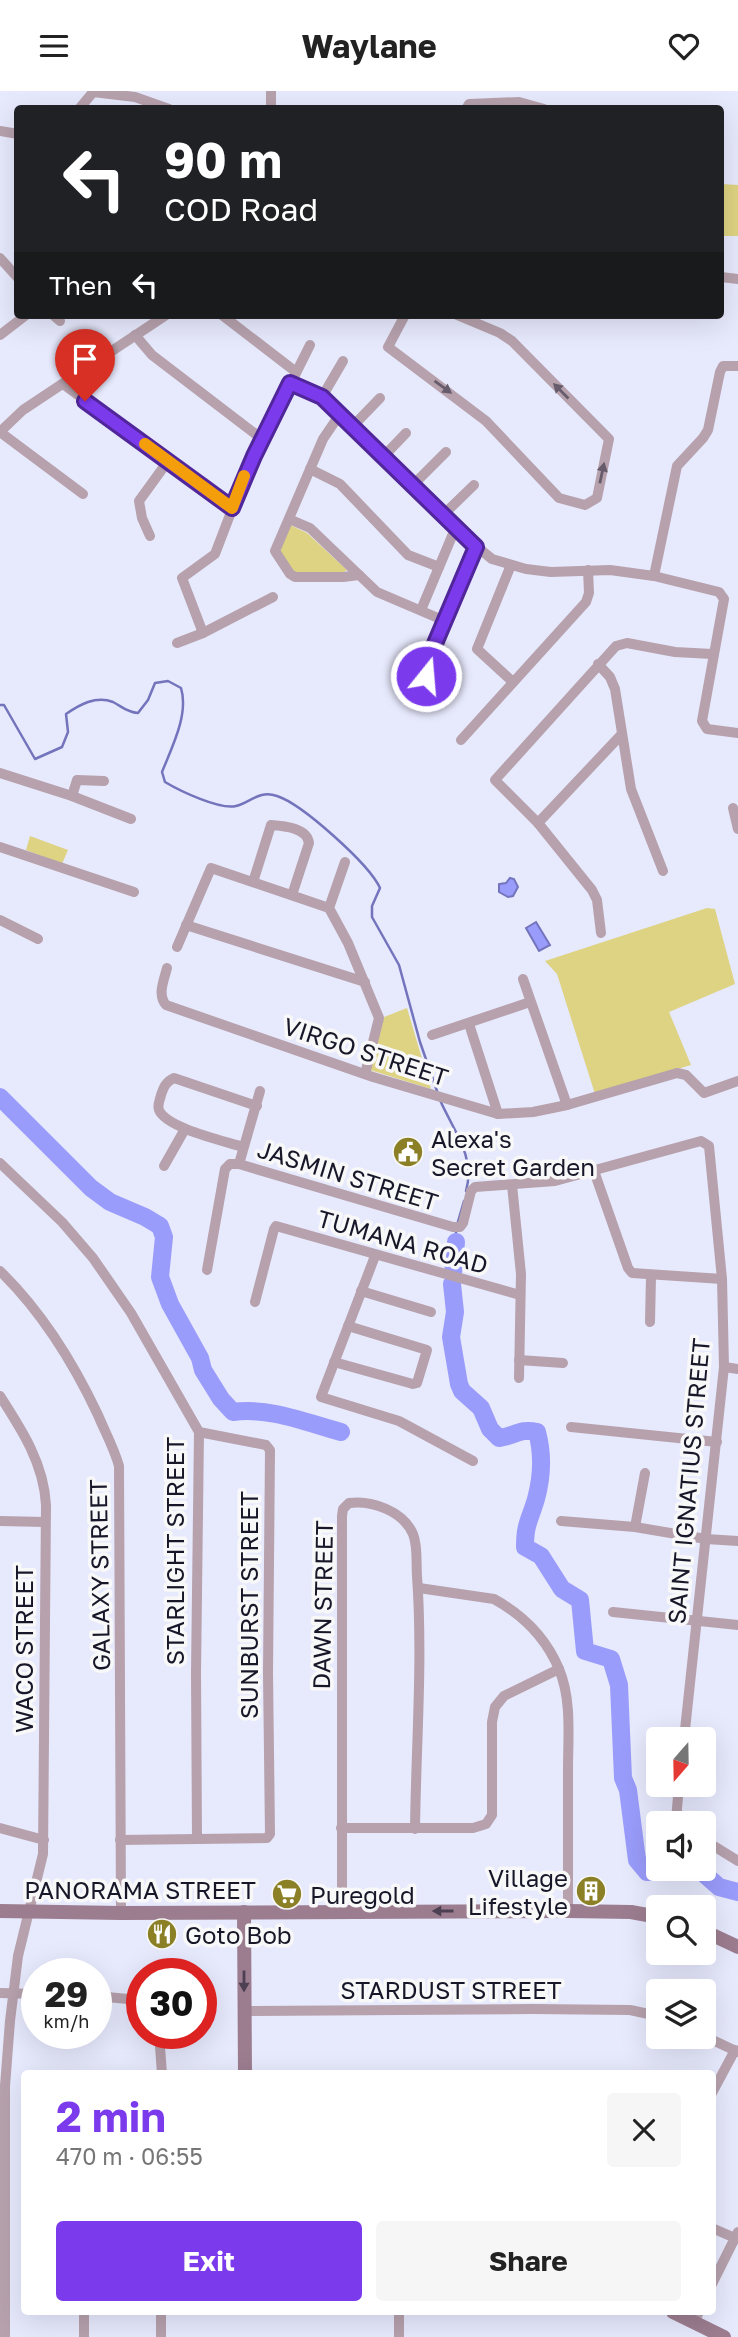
<!DOCTYPE html>
<meta charset="utf-8">
<style>
body{margin:0;font-family:"Golos Text",sans-serif;background:#f6f6f6;color:#222;height:100vh;display:flex;flex-direction:column;font-size:26px;white-space:nowrap}
*{box-sizing:border-box;margin:0}
p{font-size:23px;color:#767676}
.icon{flex:none;width:38px;height:38px;fill:none;stroke:currentColor;stroke-width:2;stroke-linecap:round;stroke-linejoin:round}
.map{position:relative;flex:1;overflow:hidden}
.drawer{position:absolute;left:21px;top:1979px;width:695px;height:245px;display:flex;flex-direction:column;background:#fff;border-radius:7px;box-shadow:0 7px 28px #0002}
.drawer>*{flex:none}
.banner{position:absolute;left:14px;top:14px;width:710px;height:214px;border-radius:7px;box-shadow:0 7px 28px #0002;background:#202124;color:#fff;overflow:hidden}
.needle{width:46px;rotate:200deg}
.fabs{position:absolute;left:646px;top:1636px;display:grid;gap:14px}
.fabs a{display:grid;place-items:center;width:70px;height:70px;border-radius:7px;background:#fff;box-shadow:0 7px 28px #0002;font-size:35px}
.speed{position:absolute;left:21px;top:1867px;display:flex;gap:14px;font-size:35px;font-weight:700;text-align:center}
.speed>*{display:grid;place-content:center;width:91px;height:91px;border-radius:50%;background:#fff;box-shadow:0 7px 28px #0002;line-height:1}
.speed small{font-size:18px;font-weight:400}
.speed .limit{border:10px solid #d22;background:#fff;color:#111}
.pin{position:absolute;display:grid;place-items:center;width:60px;height:60px;color:#fff;margin:-72px -30px;border-radius:50% 50% 50% 0;rotate:-45deg;box-shadow:0 0 7px #0007}
.pin .icon{rotate:45deg}
.me{position:absolute;width:77px;margin:-38px;rotate:17deg;stroke-linejoin:round;filter:drop-shadow(0 0 5px #0008)}
.turn{display:flex;align-items:center;gap:24px;height:147px;padding:0 35px;font-size:32px}
.turn .icon{width:91px;height:91px;stroke-width:2.5}
.turn b{display:block;font-size:49px;line-height:60px}
.then{display:flex;align-items:center;height:66px;padding:0 35px;background:#0003;gap:14px;font-size:26px}
.round{display:grid;place-items:center;flex:none;width:74px;height:74px;border-radius:7px;background:#f6f6f6}
.overview{display:flex;align-items:center;justify-content:space-between;height:119px;padding:0 35px}
h1{font-size:42px;font-weight:700;line-height:52px;color:#7c3aed}
.action{display:flex;gap:14px;margin-top:auto;padding:14px 35px}
.action a{flex:1;height:80px;border-radius:7px;background:#7c3aed;color:#fff;font-size:28px;font-weight:700;line-height:80px;text-align:center}
.action a+a{background:#f6f6f6;color:#222}
header{display:flex;justify-content:space-between;align-items:center;height:91px;padding:0 35px;background:#fff;font-size:32px;font-weight:700}
.map>svg:first-child{display:block}
</style>
<header><svg class="icon" aria-label="menu" viewBox="0 0 24 24"><path d="M4 6h16M4 12h16M4 18h16"/></svg>Waylane<svg class="icon" aria-label="heart" viewBox="0 0 24 24"><path d="M12 20l-8-8c-3-5 5-10 8-4 3-6 11-1 8 4z"/></svg></header>
<div class="map">
<svg width="738" height="2246" viewBox="0 0 738 2246">
<rect width="100%" height="100%" fill="#e7e9fd"/>
<g fill="#ded382">
<path d="M721,93L738,94V145H721Z"/>
<path d="M290,434L307,442L347,479L342,482L293,481L278,460Z"/>
<path d="M30,745L68,759L62,773L26,759Z"/>
<path d="M707,817L715,818L735,893L669,921L691,974L595,1003L557,883L545,870Z"/>
<path d="M407,917L431,998L370,979L384,926Z"/>
</g>
<g fill="#9a9cfb" stroke="#7374bc" stroke-width="2">
<path d="M510,787L514,788L518,796L513,805L508,806L499,801V793L506,792Z"/>
<path d="M536,831L550,854L539,860L526,837Z"/>
</g>
<g fill="none" stroke-linecap="round" stroke-linejoin="round">
<g stroke="#7374bc" stroke-width="2.5">
<path d="M0,614H4L35,668L62,656L68,641L66,623C79,614 96,604 113,611C123,616 126,621 138,622L148,609L155,592L168,590L181,597C189,623 172,656 162,681L165,691C180,700 220,719 236,715C251,711 259,699 277,705C302,713 369,773 380,797L372,815V826L399,874L420,951L438,1003"/>
<path d="M440,1009C453,1039 476,1066 466,1100"/>
<path d="M457,1134L464,1110"/>
<path d="M456,1151V1140"/>
</g>
<g stroke="#9a9cfb" stroke-width="18">
<path d="M0,1006L91,1097L110,1111L145,1126L160,1135L164,1146L160,1186L170,1213L200,1267L203,1279L221,1308L233,1321C270,1316 307,1332 341,1341"/>
<path d="M453,1182L456,1151"/>
<path d="M452,1193L455,1221L451,1246L459,1293L462,1300L481,1317L490,1338L499,1347C515,1345 520,1337 537,1341C543,1363 542,1386 536,1408C530,1429 525,1432 525,1456L541,1465L562,1498L580,1509L585,1560L611,1568L619,1594L623,1687L628,1699L637,1769L647,1781H663L674,1778"/>
<path d="M695,1778L702,1781L719,1796L738,1801"/>
</g>
<g stroke="#b6a1ad" stroke-width="10">
<path d="M271,0V18"/>
<path d="M93,1L135,6L169,18"/>
<path d="M79,18L94,0"/>
<path d="M466,18L469,13L519,11L544,18"/>
<path d="M0,40L18,43"/>
<path d="M0,167L18,187"/>
<path d="M721,186L738,188"/>
<path d="M53,224L60,230"/>
<path d="M222,224L296,281"/>
<path d="M405,224L388,256L486,330L559,407L585,414L597,407L609,348L512,250L500,242L457,224"/>
<path d="M0,244L26,224"/>
<path d="M135,244L152,264L262,348"/>
<path d="M290,292L322,306L455,438L492,468L526,478L551,481L610,479L654,485L719,501L724,508L702,630L707,638L738,642"/>
<path d="M63,293L232,417"/>
<path d="M322,306L343,270"/>
<path d="M340,323L323,348L275,460L290,483L295,486H343L359,484"/>
<path d="M353,335L380,307"/>
<path d="M0,341L23,319L166,224"/>
<path d="M0,341L83,403"/>
<path d="M383,366L406,342"/>
<path d="M310,378L340,393L408,464L439,476"/>
<path d="M412,395L446,361"/>
<path d="M442,425L474,394"/>
<path d="M289,428L310,437L377,501L445,530"/>
<path d="M150,445L142,427L139,410L168,370"/>
<path d="M511,474L477,558L513,591"/>
<path d="M654,485L677,375L703,347L708,339L720,281L723,275H738"/>
<path d="M421,519L455,438"/>
<path d="M203,542L182,487L215,463L246,382L310,254"/>
<path d="M177,552L203,542L273,506"/>
<path d="M598,573L610,586L615,598L631,698L663,780"/>
<path d="M426,585L425,576L476,456"/>
<path d="M461,649L586,511L589,502L588,479"/>
<path d="M0,682L72,705L131,728"/>
<path d="M72,705L77,689L104,690"/>
<path d="M733,717L738,738"/>
<path d="M538,732L621,644"/>
<path d="M0,756L134,801"/>
<path d="M345,771L329,817L348,852L379,927L365,983"/>
<path d="M253,791L271,734C285,735 307,737 309,752L292,804"/>
<path d="M0,829L38,848"/>
<path d="M186,834L365,891"/>
<path d="M601,842L597,809L592,799L538,732L495,689L616,555L627,552L675,561L712,563"/>
<path d="M177,856L211,777L329,817"/>
<path d="M167,877C164,889 157,904 166,914L373,986L498,1023L533,1021L567,1014L677,982L686,984L704,1002L738,990"/>
<path d="M523,888L567,1014"/>
<path d="M469,933L498,1023"/>
<path d="M432,944L530,911"/>
<path d="M243,1056C225,1050 166,1037 159,1019C157,1014 160,1009 161,1004C164,995 166,991 174,987L257,1015"/>
<path d="M0,1072L62,1131L93,1167L131,1222L199,1341L196,1582L197,1748"/>
<path d="M239,1073L260,1000"/>
<path d="M164,1075L185,1038"/>
<path d="M594,1080L628,1177L632,1182L722,1188"/>
<path d="M512,1094L521,1183L519,1287"/>
<path d="M375,1165L321,1306L399,1330L473,1370"/>
<path d="M207,1179L225,1078L230,1073H239L453,1136H460L463,1132L471,1100L475,1096L555,1090L701,1050L709,1055L722,1188L724,1276L684,1648"/>
<path d="M0,1180C42,1221 73,1271 98,1324C105,1341 114,1357 119,1375L121,1822"/>
<path d="M361,1200L431,1221"/>
<path d="M255,1211L274,1138L276,1135L520,1204"/>
<path d="M650,1231L651,1185"/>
<path d="M519,1269L563,1272"/>
<path d="M334,1271L413,1293L417,1292L427,1259L348,1235"/>
<path d="M724,1276L738,1278"/>
<path d="M0,1305C22,1339 44,1373 46,1414L43,1763L18,1865L10,1930L5,1995V2246"/>
<path d="M571,1336L717,1351"/>
<path d="M0,1430L45,1431"/>
<path d="M561,1430L635,1436L706,1448L738,1450"/>
<path d="M635,1436L645,1382"/>
<path d="M419,1497L494,1508C523,1524 546,1547 559,1578C572,1609 568,1646 568,1679C568,1726 568,1773 568,1820"/>
<path d="M613,1521L738,1534"/>
<path d="M678,1732L676,1729L679,1694"/>
<path d="M0,1737L44,1749"/>
<path d="M341,1737H473L486,1733L492,1724V1631L495,1616L504,1605L559,1578"/>
<path d="M120,1749L267,1747L270,1743L268,1582L270,1359L266,1354L199,1341"/>
<path d="M704,1749L738,1770"/>
<path d="M342,1821V1425L343,1418L349,1412C372,1409 403,1420 413,1443C418,1455 416,1472 417,1485C423,1569 416,1654 415,1738"/>
<path d="M0,1902L37,1903"/>
<path d="M96,1905L128,1908L142,1913"/>
<path d="M244,1920L533,1918L630,1919L658,1925"/>
<path d="M159,1942L162,1983"/>
<path d="M704,1945L738,1961"/>
<path d="M712,2002L735,1959"/>
<path d="M712,2137L735,2147"/>
<path d="M712,2193L738,2141"/>
<path d="M84,2221V2246"/>
<path d="M161,2221V2246"/>
<path d="M399,2221V2246"/>
<path d="M694,2231L699,2221"/>
</g>
<g stroke="#9c7d90" stroke-width="14">
<path d="M0,1820L121,1822L568,1820L631,1821L658,1826"/>
<path d="M244,1821L245,1983"/>
<path d="M704,1840L738,1856"/>
<path d="M673,2221L724,2246"/>
</g>
</g>
<defs><path id="oneway-solid" d="M-6-.8H1V-3.2L6.5 0L1 3.2V.8H-6Z" transform="scale(1.75)"/></defs>
<g fill="#665c6b">
<use href="#oneway-solid" transform="translate(443 296) rotate(36)"/>
<use href="#oneway-solid" transform="translate(561 300) rotate(-135)"/>
<use href="#oneway-solid" transform="translate(602 382) rotate(-78)"/>
</g>
<g fill="#4c4052">
<use href="#oneway-solid" transform="translate(443 1820) rotate(180)"/>
<use href="#oneway-solid" transform="translate(244 1890) rotate(90)"/>
</g>
<g fill="none" stroke-linecap="round" stroke-linejoin="round">
<g stroke="#51269a" stroke-width="18">
<path id="route" d="M85,310L232,417L254,365L290,292L322,306L476,456L425,576L426,585"/>
</g>
<use href="#route" stroke="#7c3aed" stroke-width="12"/>
<path stroke="#f59e0b" stroke-width="12" d="M145,353L232,417L244,385"/>
</g>
<defs>
<g id="civic-disc" transform="scale(1.575)"><circle r="9.5" fill="#8c8027" stroke="#f8f8f8"/><path d="M-.6-6.5H3V-4.5H.6V-3L4-1V1h2V6H-6V1h2V-1L-.6-3ZM-1.2 2.5V6h2.4V2.5Z" fill="#fff"/></g>
<g id="building-disc" transform="scale(1.575)"><circle r="9.5" fill="#8c8027" stroke="#f8f8f8"/><path d="M-4-6H4V6H1V3H-1V6H-4ZM-2.5-4.3h1.7v1.8h-1.7ZM.8-4.3h1.7v1.8H.8ZM-2.5-1h1.7V.8h-1.7ZM.8-1h1.7V.8H.8Z" fill="#fff"/></g>
<g id="supermarket-disc" transform="scale(1.575)"><circle r="9.5" fill="#8c8027" stroke="#f8f8f8"/><path d="M-6-5.5h2.5l.6 2H6L4.5 2H-2.5L-4.4-4H-6ZM-1.5 3.2a1.3 1.3 0 1 0 .1 0ZM3 3.2a1.3 1.3 0 1 0 .1 0Z" fill="#fff"/></g>
<g id="restaurant-disc" transform="scale(1.575)"><circle r="9.5" fill="#8c8027" stroke="#f8f8f8"/><path d="M-5-6h1v4h1v-4h1v4h1v-4h1v5L-1.5 .5V6h-2V.5L-5-1ZM5-6V6H3V1.5H1.5Q1.5-4 5-6Z" fill="#fff"/></g>
</defs>
<g fill-rule="evenodd">
<use href="#civic-disc" x="408" y="1061"/>
<use href="#building-disc" x="591" y="1800"/>
<use href="#supermarket-disc" x="287" y="1803"/>
<use href="#restaurant-disc" x="162" y="1843"/>
</g>
<g text-anchor="middle" dominant-baseline="central" stroke-width="7" stroke-linejoin="round" paint-order="stroke">
<g font-size="24" fill="#171729" stroke="#f8f8f8">
<text transform="translate(366 960) rotate(18)">VIRGO STREET</text>
<text transform="translate(348 1084) rotate(17)">JASMIN STREET</text>
<text transform="translate(403 1150) rotate(16)">TUMANA ROAD</text>
<text transform="translate(688 1390) rotate(-85)">SAINT IGNATIUS STREET</text>
<text transform="translate(174 1460) rotate(-90)">STARLIGHT STREET</text>
<text transform="translate(99 1484) rotate(-91)">GALAXY STREET</text>
<text transform="translate(248 1514) rotate(-90)">SUNBURST STREET</text>
<text transform="translate(322 1514) rotate(-89)">DAWN STREET</text>
<text transform="translate(23 1558) rotate(-90)">WACO STREET</text>
<text x="140" y="1798">PANORAMA STREET</text>
<text x="451" y="1898">STARDUST STREET</text>
</g>
<g font-size="24" fill="#171729" stroke="#f8f8f8" text-anchor="start">
<text x="431" y="1047">Alexa's<tspan x="431" dy="28">Secret Garden</tspan></text>
<text x="568" y="1786" text-anchor="end">Village<tspan x="568" dy="28">Lifestyle</tspan></text>
<text x="310" y="1803">Puregold</text>
<text x="185" y="1843">Goto Bob</text>
</g>
</g>
</svg>
<div class="fabs">
<a><svg class="needle" viewBox="-14 -14 28 28"><path d="M0-13l5 13h-10z" fill="#e53935"/><path d="M0 13l5-13h-10z" fill="#767676"/></svg></a>
<a><svg class="icon" aria-label="sound" viewBox="0 0 24 24"><path d="M4 9h4l5-4v14l-5-4H4zM17 9q2 3 0 6"/></svg></a>
<a><svg class="icon" aria-label="search" viewBox="0 0 24 24"><circle cx="10" cy="10" r="6"/><path d="M15 15l6 6"/></svg></a>
<a><svg class="icon" aria-label="layers" viewBox="0 0 24 24"><path d="M12 4l9 5-9 5-9-5zM3 14l9 5 9-5"/></svg></a>
</div>
<div class="speed"><div>29<small>km/h</small></div><div class="limit">30</div></div>
<div class="pin" style="left:85px;top:310px;background:#d93025"><svg class="icon" aria-label="arrive" viewBox="0 0 24 24"><path d="M6 21V4h12l-3 4 3 4H6"/></svg></div>
<svg class="me" style="left:426px;top:585px" viewBox="-20 -20 40 40"><circle r="17" fill="#7c3aed" stroke="#fff" stroke-width="3"/><path d="M0-11L8 9 0 5-8 9z" fill="#fff"/></svg>
<div class="banner">
<div class="turn"><svg class="icon" aria-label="left" viewBox="0 0 24 24"><path d="M17 20v-9H6M10 6l-5 5 5 5"/></svg><div><b>90 m</b>COD Road</div></div>
<div class="then">Then<svg class="icon" aria-label="left" viewBox="0 0 24 24"><path d="M17 20v-9H6M10 6l-5 5 5 5"/></svg></div>
</div>
<section class="drawer">
<div class="overview"><div><h1>2 min</h1><p>470 m · 06:55</p></div><a class="round"><svg class="icon" aria-label="close" viewBox="0 0 24 24"><path d="M6 6l12 12M18 6L6 18"/></svg></a></div>
<div class="action"><a>Exit</a><a>Share</a></div>
</section>
</div>
